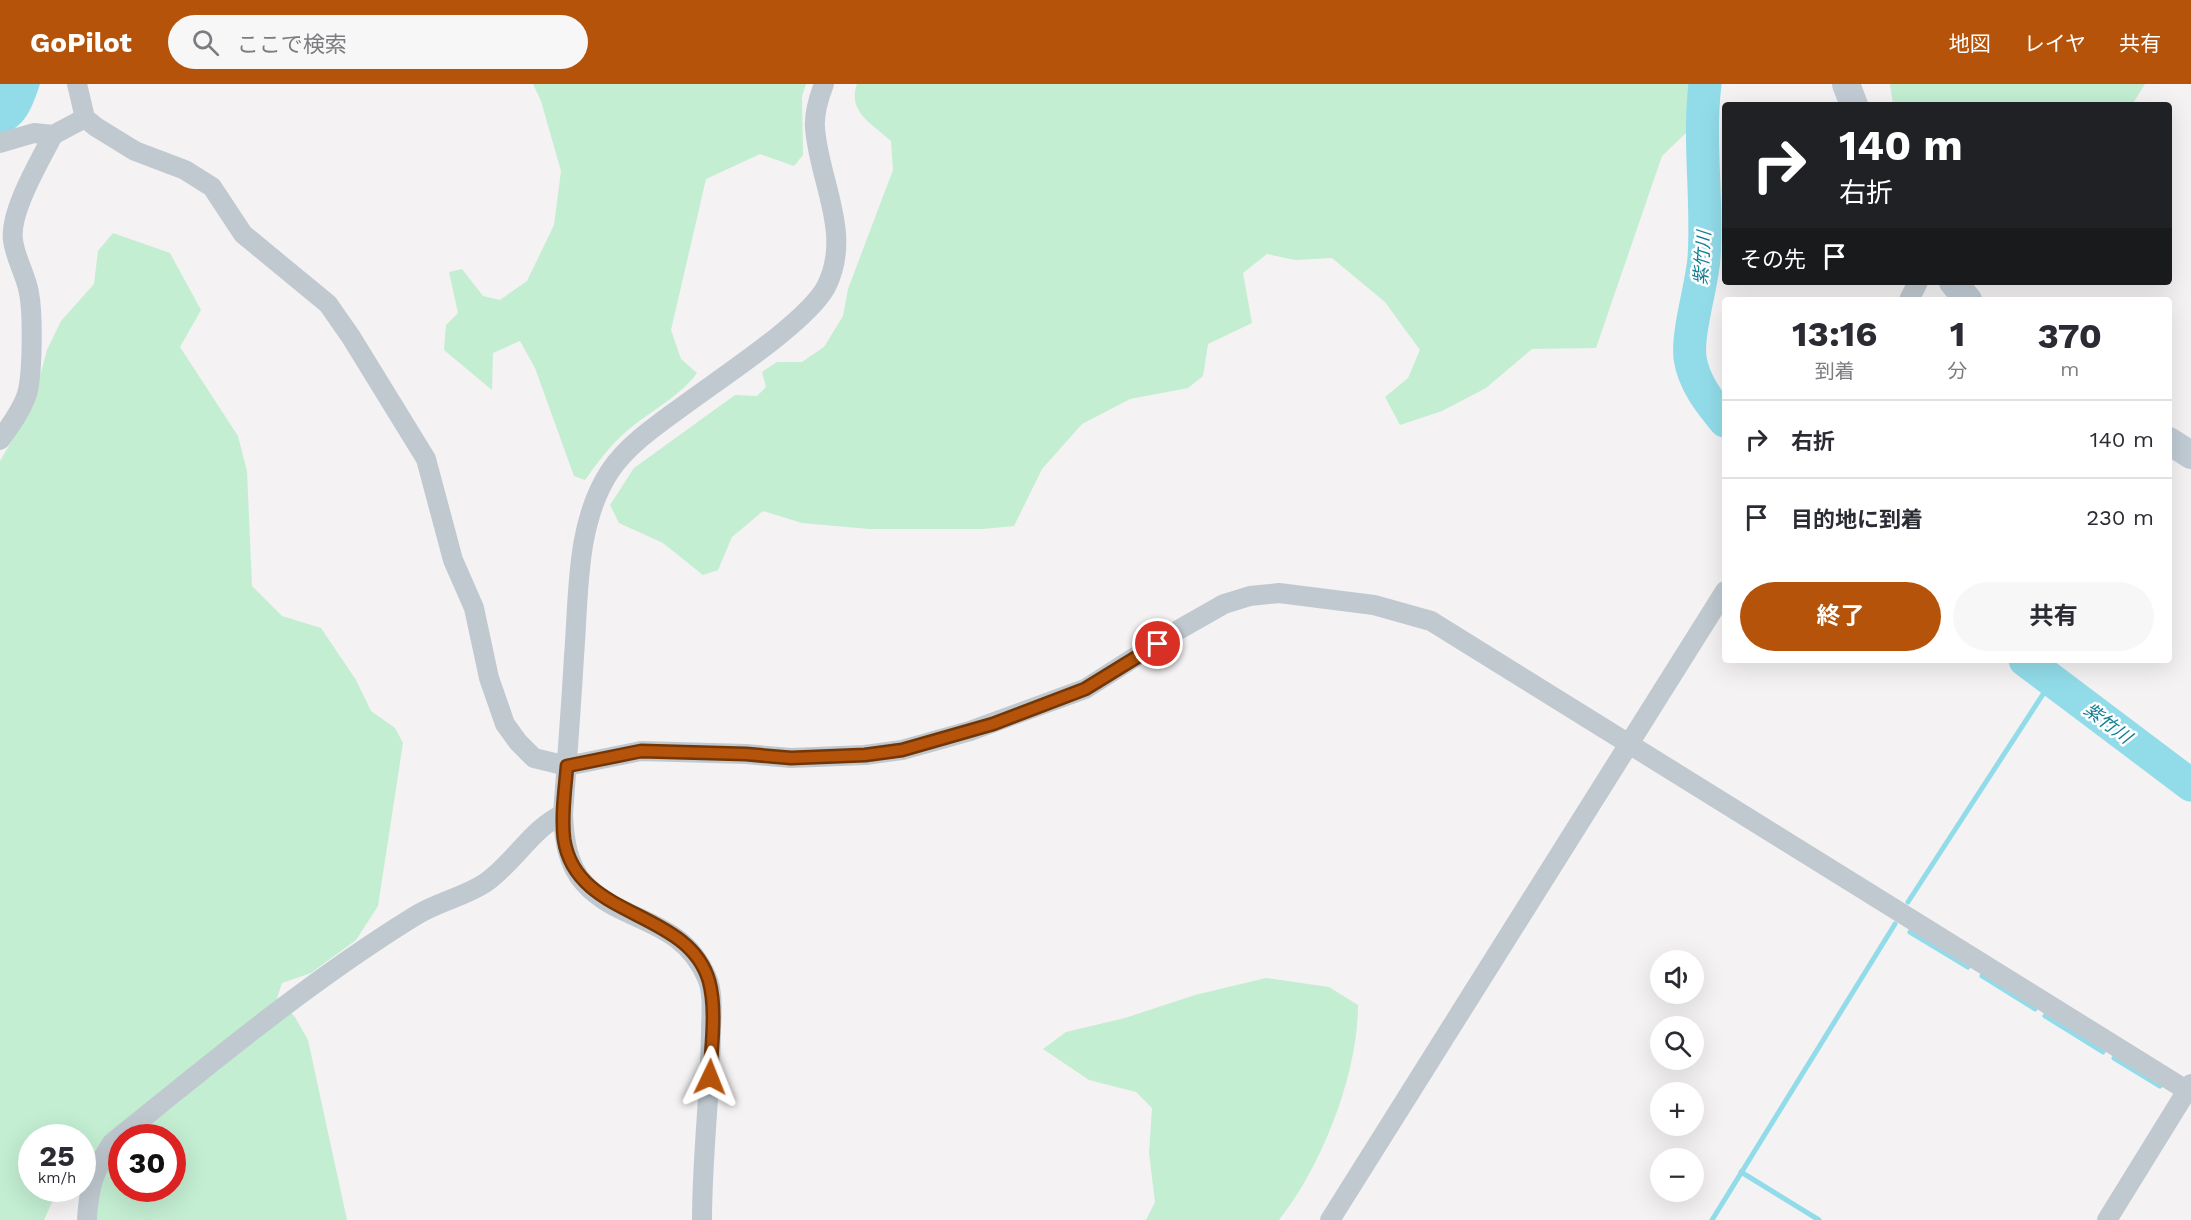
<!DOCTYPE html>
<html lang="ja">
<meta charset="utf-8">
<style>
body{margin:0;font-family:"Work Sans","Noto Sans JP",sans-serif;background:#f7f7f7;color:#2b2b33;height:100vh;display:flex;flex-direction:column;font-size:22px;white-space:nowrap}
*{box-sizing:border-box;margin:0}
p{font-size:20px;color:#7c7c81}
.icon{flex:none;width:33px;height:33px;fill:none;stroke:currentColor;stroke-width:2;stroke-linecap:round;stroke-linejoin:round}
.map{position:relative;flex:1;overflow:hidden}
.drawer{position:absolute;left:1722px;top:213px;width:450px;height:366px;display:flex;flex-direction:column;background:#fff;border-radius:6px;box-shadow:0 6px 24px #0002}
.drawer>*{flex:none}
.top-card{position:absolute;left:1722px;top:18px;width:450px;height:183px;border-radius:6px;box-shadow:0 6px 24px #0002;background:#202124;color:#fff;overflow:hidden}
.tools{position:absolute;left:1650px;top:866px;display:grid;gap:12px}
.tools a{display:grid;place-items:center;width:54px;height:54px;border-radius:50%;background:#fff;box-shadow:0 6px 24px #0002;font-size:30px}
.speed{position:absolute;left:18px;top:1040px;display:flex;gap:12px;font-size:30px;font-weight:700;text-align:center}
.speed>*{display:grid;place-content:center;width:78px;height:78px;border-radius:50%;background:#fff;box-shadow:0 6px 24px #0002;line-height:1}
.speed small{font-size:15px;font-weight:400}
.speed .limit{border:9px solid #d22;background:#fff;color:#111}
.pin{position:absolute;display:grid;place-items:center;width:51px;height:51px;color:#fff;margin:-26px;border:3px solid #fff;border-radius:50%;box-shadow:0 2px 6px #0007}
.me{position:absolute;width:66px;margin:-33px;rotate:2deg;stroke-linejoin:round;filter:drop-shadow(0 0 4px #0008)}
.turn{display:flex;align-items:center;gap:21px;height:126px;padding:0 18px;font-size:27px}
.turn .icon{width:78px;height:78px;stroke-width:2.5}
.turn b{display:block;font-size:42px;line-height:51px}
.then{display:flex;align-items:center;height:57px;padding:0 18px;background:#0003;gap:12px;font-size:22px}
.eta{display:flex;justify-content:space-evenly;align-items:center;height:102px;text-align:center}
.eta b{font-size:36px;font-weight:700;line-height:42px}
.action{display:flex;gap:12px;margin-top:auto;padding:12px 18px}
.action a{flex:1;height:69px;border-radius:36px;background:#b45309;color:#fff;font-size:24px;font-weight:700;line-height:69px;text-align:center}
.action a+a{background:#f7f7f7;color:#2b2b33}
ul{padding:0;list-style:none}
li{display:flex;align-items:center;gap:18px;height:78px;padding:0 18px;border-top:2px solid #e1e1e2}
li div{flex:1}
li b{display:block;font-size:22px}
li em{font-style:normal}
header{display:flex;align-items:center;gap:36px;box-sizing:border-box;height:84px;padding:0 30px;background:#b45309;color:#fff}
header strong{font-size:28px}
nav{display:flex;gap:33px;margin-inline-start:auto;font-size:21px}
.search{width:420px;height:54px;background:#f7f7f7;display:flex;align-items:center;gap:15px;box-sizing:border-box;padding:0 21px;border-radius:33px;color:#7c7c81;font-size:22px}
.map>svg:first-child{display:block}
</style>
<header>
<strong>GoPilot</strong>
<div class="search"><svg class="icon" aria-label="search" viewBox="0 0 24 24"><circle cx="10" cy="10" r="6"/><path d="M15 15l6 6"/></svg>ここで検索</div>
<nav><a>地図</a><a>レイヤ</a><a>共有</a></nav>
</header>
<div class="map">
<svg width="2191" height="1136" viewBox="0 0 2191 1136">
<rect width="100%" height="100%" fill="#f4f2f2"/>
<g fill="#c3eed2" fill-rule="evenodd">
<path d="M533,0H806L802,12L803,71L794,82L760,70L706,95L671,246L681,275L697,289C679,313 652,326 628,346C611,360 598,378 585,396L574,392L535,284L520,257L493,269L492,306L444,266L446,241L458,229L449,188L462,185L483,212L500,216L527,197L554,141L561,87L541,17Z"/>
<path d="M857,0H1692L1690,45L1662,72L1596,264L1532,265L1486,304L1442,327L1400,341L1385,313L1408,294L1420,266L1385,218L1332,174L1295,176L1267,170L1243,189L1252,239L1208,260L1203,292L1188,304L1130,315L1082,340L1042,385L1014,442L983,445H869L802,439L763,427L732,453L718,486L703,491L663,459L619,439L610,421L634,384L735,311L757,312L766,303L762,288L777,278H802L824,263L843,232L848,205L893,86L891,57C872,40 847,28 857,0Z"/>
<path d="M1890,0H2145L2132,21H1893Z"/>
<path d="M113,149L170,169L201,226L180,263L238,352L247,387L252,502L282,532L321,544L356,596L371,627L395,644L403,659L378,822L356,856L311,889L282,899L277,914L295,933L308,956L347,1136H97L98,1125L78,1109L52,1118L44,1136H0V377L32,322L47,266L61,237L94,200L98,167ZM32,1053H82V1104H32ZM122,1053H172V1104H122Z"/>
<path d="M1266,894L1329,903L1358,921C1358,990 1322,1082 1279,1136H1146L1155,1118L1149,1069L1152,1024L1136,1008L1089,996L1043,965L1066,948L1125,934L1195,911Z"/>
</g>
<path fill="#92dcea" d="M0,0H40C33,21 25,46 0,50Z"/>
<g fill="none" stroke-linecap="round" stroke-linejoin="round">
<g stroke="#92dcea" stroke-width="5">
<path d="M1908,818L2049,601"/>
<path d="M1910,848L1968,883"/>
<path d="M1982,892L2035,925"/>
<path d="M2045,932L2103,968"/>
<path d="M2114,974L2160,1002"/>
<path d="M1741,1088L1819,1136"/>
<path d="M1712,1136L1895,840"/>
</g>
<g stroke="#92dcea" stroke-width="33">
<path d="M1705,0C1698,58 1708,116 1704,174C1702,202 1687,247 1690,274C1694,299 1709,318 1725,337"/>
<path d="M2025,576L2191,701"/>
</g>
<g stroke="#c0c9d0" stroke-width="20">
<path d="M77,0L85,34L96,43L135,67L185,86L212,103L243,150L328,220L351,253L426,375L453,476L474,524L489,594L505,640L518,658L534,674L567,682L641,667L746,670L791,674L865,671L902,666L970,647L1085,605L1173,549L1224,520L1250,512L1279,509L1374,521L1431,537L2191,1009"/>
<path d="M0,59L34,49L53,51L85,34"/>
<path d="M1909,216L1918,198"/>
<path d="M0,356C10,342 20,329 26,313C33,295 33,229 29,209C26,191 15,174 13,156C9,128 40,77 53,51"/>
<path d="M87,1136C89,1102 93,1088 112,1059C210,980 308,898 415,832C437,818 464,813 485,799C514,779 532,744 563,730"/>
<path d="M702,1136C702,1073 710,1011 711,949C711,932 714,910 707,894C681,832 620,840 584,799C567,780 564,754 563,730C567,677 571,625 574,572C579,512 575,440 610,387C629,359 660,339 687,319C722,293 807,238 826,203C853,150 819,98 815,44C814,31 819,13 824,0"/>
<path d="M1330,1136L1725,507"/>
<path d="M2107,1136L2191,1000"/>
</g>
<g stroke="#c0cbd4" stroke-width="28">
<path d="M1846,0L1854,21"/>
<path d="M1953,198L1968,216"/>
<path d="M2169,357L2191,371"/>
</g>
</g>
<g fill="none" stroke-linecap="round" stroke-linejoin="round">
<g stroke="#753606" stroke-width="15">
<path id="route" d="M710,993C711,964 717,926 709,897C688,824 576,836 564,755C561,731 565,706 567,682L641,667L746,670L791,674L865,671L902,666L993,640L1085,605L1158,560"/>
</g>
<use href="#route" stroke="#b45309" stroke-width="10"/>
</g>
<g text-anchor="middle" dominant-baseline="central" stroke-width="5" stroke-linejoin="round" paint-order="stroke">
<g font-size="18" font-style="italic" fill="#127e92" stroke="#fff">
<text transform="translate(1702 174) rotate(-86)">紫竹川</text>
<text transform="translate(2108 639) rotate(37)">紫竹川</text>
</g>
</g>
</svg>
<div class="tools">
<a><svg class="icon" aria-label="sound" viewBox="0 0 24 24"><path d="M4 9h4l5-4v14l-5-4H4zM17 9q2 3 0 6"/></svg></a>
<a><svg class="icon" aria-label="search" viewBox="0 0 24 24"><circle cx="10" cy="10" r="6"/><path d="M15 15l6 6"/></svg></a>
<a>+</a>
<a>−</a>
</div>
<div class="speed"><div>25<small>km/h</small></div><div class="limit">30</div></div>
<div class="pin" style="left:1158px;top:560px;background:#d93025"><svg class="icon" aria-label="arrive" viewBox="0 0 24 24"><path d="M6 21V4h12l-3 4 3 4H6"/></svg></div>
<svg class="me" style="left:710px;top:993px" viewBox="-20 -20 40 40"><path d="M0-17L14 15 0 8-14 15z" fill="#b45309" stroke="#fff" stroke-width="4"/></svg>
<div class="top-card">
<div class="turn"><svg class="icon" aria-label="right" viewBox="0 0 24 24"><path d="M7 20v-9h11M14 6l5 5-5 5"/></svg><div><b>140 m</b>右折</div></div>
<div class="then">その先<svg class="icon" aria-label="arrive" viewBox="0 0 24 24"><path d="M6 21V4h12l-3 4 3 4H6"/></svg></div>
</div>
<section class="drawer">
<div class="eta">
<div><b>13:16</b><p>到着</p></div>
<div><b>1</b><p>分</p></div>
<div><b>370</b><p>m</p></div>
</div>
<ul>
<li><svg class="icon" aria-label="right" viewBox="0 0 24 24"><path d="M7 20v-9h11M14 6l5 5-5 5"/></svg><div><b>右折</b></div><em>140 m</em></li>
<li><svg class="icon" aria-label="arrive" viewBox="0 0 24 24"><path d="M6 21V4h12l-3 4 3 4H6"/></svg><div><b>目的地に到着</b></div><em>230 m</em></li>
</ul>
<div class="action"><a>終了</a><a>共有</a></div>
</section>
</div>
